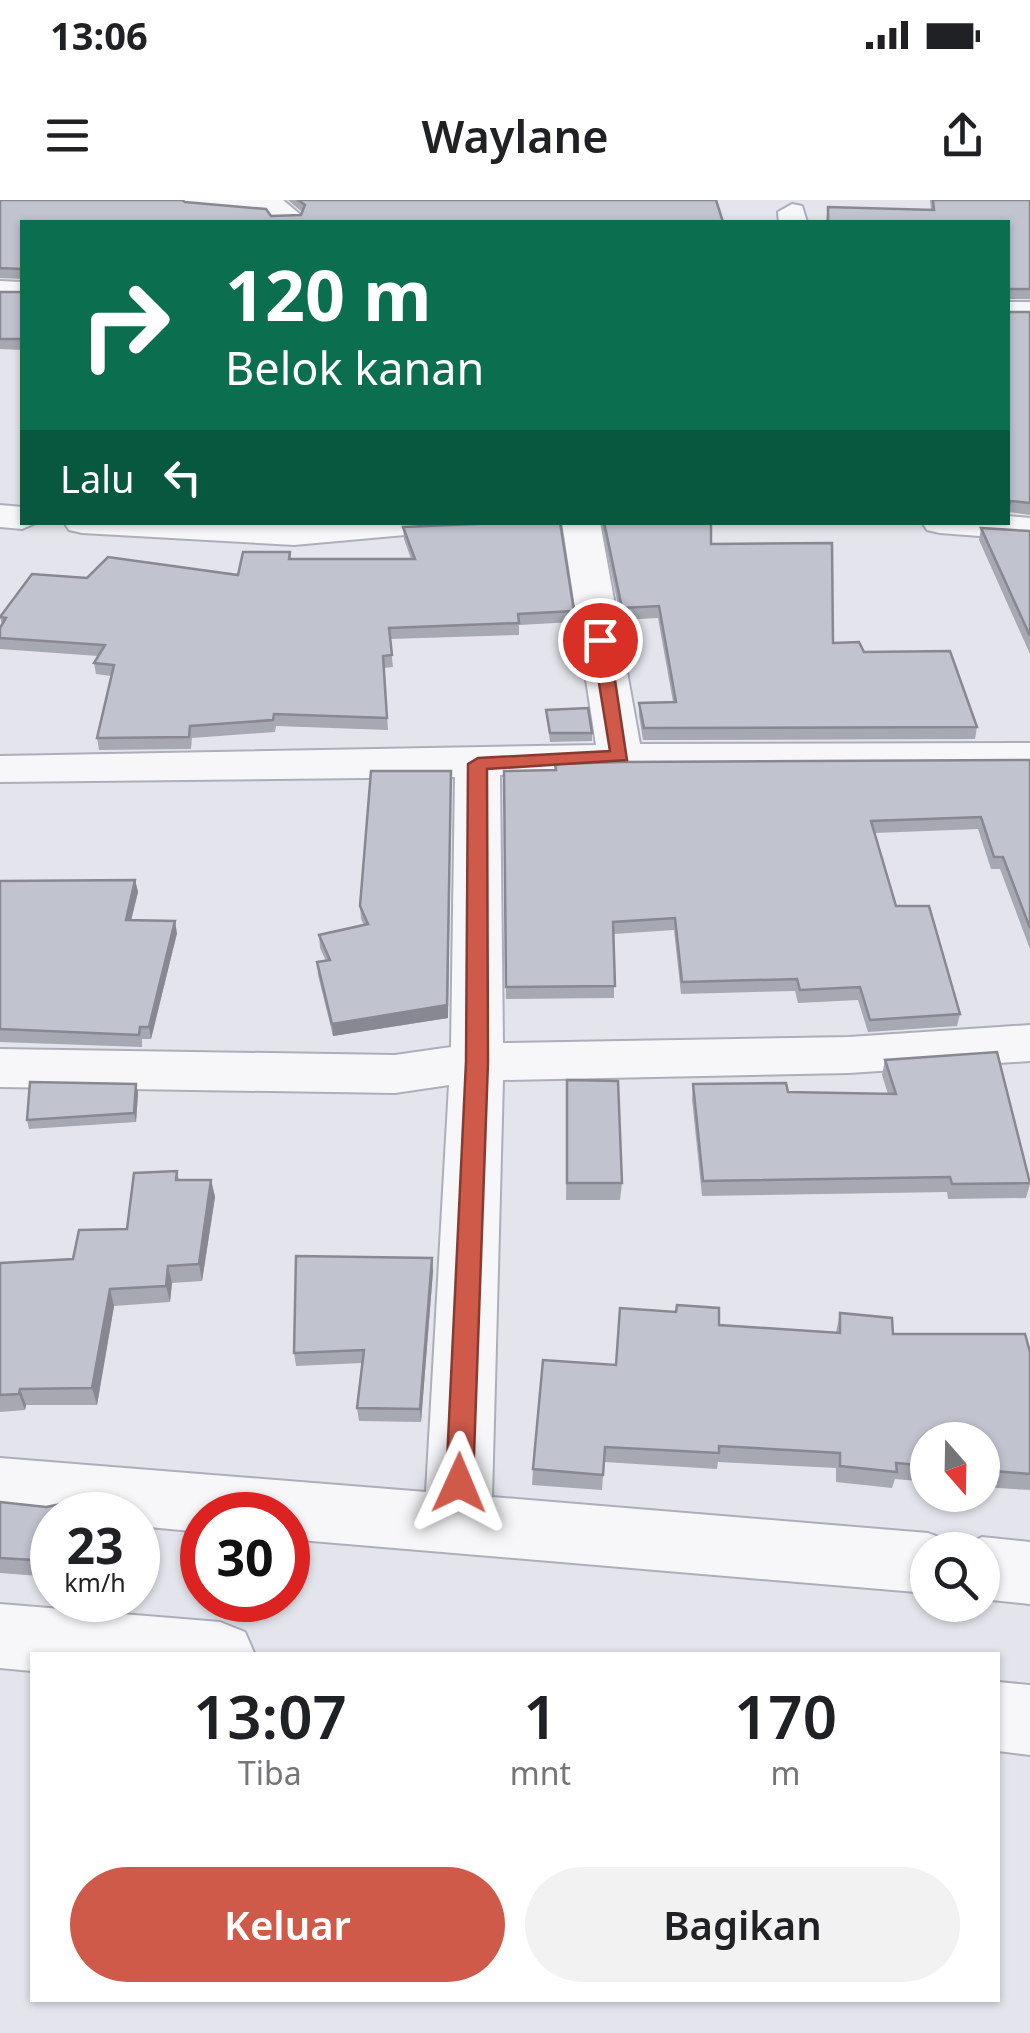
<!DOCTYPE html>
<html lang="id">
<style>
body{margin:0;font-family:"Noto Sans",sans-serif;background:#f2f2f2;color:#202124;height:100vh;display:flex;flex-direction:column;font-size:38px;white-space:nowrap}
*{box-sizing:border-box;margin:0}
p{font-size:32px;color:#757577}
.icon{flex:none;width:55px;height:55px;fill:none;stroke:currentColor;stroke-width:2;stroke-linecap:round;stroke-linejoin:round}
.map{position:relative;flex:1;overflow:hidden}
.drawer{position:absolute;left:30px;top:1452px;width:970px;height:350px;display:flex;flex-direction:column;background:#fff;border-radius:0px;box-shadow:0 2px 8px #0004}
.drawer>*{flex:none}
.top-card{position:absolute;left:20px;top:20px;width:990px;height:305px;border-radius:0px;box-shadow:0 2px 8px #0004;background:#0b6e4f;color:#fff;overflow:hidden}
.needle{width:65px;rotate:160deg}
.fabs{position:absolute;left:910px;top:1222px;display:grid;gap:20px}
.fabs a{display:grid;place-items:center;width:90px;height:90px;border-radius:50%;background:#fff;box-shadow:0 2px 8px #0004;font-size:50px}
.speed{position:absolute;left:30px;top:1292px;display:flex;gap:20px;font-size:50px;font-weight:700;text-align:center}
.speed>*{display:grid;place-content:center;width:130px;height:130px;border-radius:50%;background:#fff;box-shadow:0 2px 8px #0004;line-height:1}
.speed small{font-size:25px;font-weight:400}
.speed .limit{border:15px solid #d22;background:#fff;color:#111}
.pin{position:absolute;display:grid;place-items:center;width:85px;height:85px;color:#fff;margin:-42px;border:5px solid #fff;border-radius:50%;box-shadow:0 2px 10px #0007}
.me{position:absolute;width:110px;margin:-55px;rotate:1deg;stroke-linejoin:round;filter:drop-shadow(0 0 8px #0008)}
.turn{display:flex;align-items:center;gap:35px;height:210px;padding:0 40px;font-size:45px}
.turn .icon{width:130px;height:130px;stroke-width:2.5}
.turn b{display:block;font-size:70px;line-height:85px}
.then{display:flex;align-items:center;height:95px;padding:0 40px;background:#0003;gap:20px;font-size:38px}
.eta{display:flex;justify-content:space-evenly;align-items:center;height:170px;text-align:center}
.eta b{font-size:60px;font-weight:600;line-height:70px}
.cta{display:flex;gap:20px;margin-top:auto;padding:20px 40px}
.cta a{flex:1;height:115px;border-radius:60px;background:#d05a4a;color:#fff;font-size:40px;font-weight:600;line-height:115px;text-align:center}
.cta a+a{background:#f2f2f2;color:#202124}
.status{display:flex;justify-content:space-between;align-items:center;height:70px;padding:0 50px;background:#fff;direction:ltr}
.status svg{height:28px;fill:currentColor}
header{display:flex;justify-content:space-between;align-items:center;height:130px;padding:0 40px;background:#fff;font-size:45px;font-weight:600}
.map>svg:first-child{display:block}
</style>
<div class="status"><b>13:06</b><svg viewBox="0 0 49 12"><path d="M0 12V9h3v3zM5 12V6h3v6zM10 12V3h3v9zM15 12V0h3v12zM26 1h20v11H26zM47 4h2v5h-2z"/></svg></div>
<header><svg class="icon" aria-label="menu" viewBox="0 0 24 24"><path d="M4 6h16M4 12h16M4 18h16"/></svg>Waylane<svg class="icon" aria-label="share" viewBox="0 0 24 24"><path d="M12 15V3M7 8l5-5 5 5M5 13v7h14v-7"/></svg></header>
<div class="map">
<svg width="1030" height="1833" viewBox="0 0 1030 1833">
<rect width="100%" height="100%" fill="#e4e5ec"/>
<g fill="none" stroke-linecap="round" stroke-linejoin="round">
<g stroke="#acaeba" stroke-width="4">
<g id="minor">
<path d="M173,0H283L302,16L300,22H272L269,15L187,8Z"/>
<path d="M792,4L802,6L807,22H779L778,12Z"/>
<path d="M0,81L22,82V100L0,99Z"/>
<rect x="1008" y="102" width="22" height="18"/>
<path d="M0,305L22,307V322H38L22,329L0,327Z"/>
<path d="M1008,316L1030,318V340L940,333L927,330L922,322H1008Z"/>
<path d="M64,322H445L440,330L427,333L294,345L82,333L69,330Z"/>
<path d="M562,322H600L640,544L1030,543V569L620,570L500,575L503,843L849,837L1030,825V861L849,873L503,880L492,1297L928,1333L952,1342L956,1350H928V1393L288,1339V1315H202V1332L138,1326V1315H52V1319L0,1314V1258L426,1292L449,885L395,893L0,887V849L395,855L451,847L455,577L0,582V556L596,545Z"/>
<path d="M982,1337L1030,1342V1404L982,1399V1350H956Z"/>
<path d="M0,1404L220,1422L245,1432L255,1455H32V1471L0,1468Z"/>
<path d="M998,1482L1030,1485V1555L998,1551Z"/>
</g>
</g>
<use href="#minor" fill="#f7f7fa" fill-rule="evenodd"/>
</g>
<g fill="#a6a8b2">
<path d="M0,0L185,2L271,16L301,15L302,12L288,0H716L22,79L0,78Z"/>
<path d="M930,0H1030V99H1008V22H826L828,7L931,10Z"/>
<path d="M0,92H22V150L0,149Z"/>
<path d="M1008,112H1030V315L1008,312V314Z"/>
<path d="M601,322H711V344L833,443L864,452L977,527L975,539L643,540L639,515V503L673,502L658,418L621,420Z"/>
<path d="M403,327L574,411V422L519,425V435L390,439L393,467L384,468L388,530L276,526L275,532L192,538L191,549L99,550L97,538L111,476L96,474L94,463L98,456L0,449V428L2,425L0,417L87,378L238,375L290,352L291,359H411L404,339Z"/>
<path d="M981,328L1030,331V454L979,340Z"/>
<path d="M546,510L592,533V541L550,542Z"/>
<path d="M1030,560V749L1000,669H991L978,629L875,633L896,706L960,814L957,826L868,832L858,800L798,803L795,791L681,794L674,730L614,734V798L506,799L504,583L555,570V564Z"/>
<path d="M135,680L138,692L131,720L177,733L151,839H142V847L0,842V681Z"/>
<path d="M360,706L448,818L333,836L318,775L317,762L326,761L320,748L319,735L364,725L361,719Z"/>
<path d="M885,860L1030,984L1026,998L948,999L947,992L702,996L692,899L693,884L788,892L888,894L882,875Z"/>
<path d="M567,880L622,983L620,1000H566Z"/>
<path d="M136,884L138,893L136,922L29,929L27,920Z"/>
<path d="M177,971L179,980H211L215,997L202,1081L172,1083L170,1102L114,1106L97,1205H26L25,1210L0,1212V1063L73,1059L127,1029Z"/>
<path d="M433,1071L421,1222L359,1221L357,1208L362,1163L296,1166L294,1153Z"/>
<path d="M840,1113L893,1134L1030,1152V1290L982,1287V1240H928V1282L895,1279L892,1288L836,1282V1268L718,1262L717,1269L604,1262L602,1290L532,1285L533,1269L616,1165L719,1125L836,1132Z"/>
<path d="M0,1302L46,1307L67,1303L71,1315H52V1377L0,1373Z"/>
</g>
<g fill="#878891">
<path d="M451,583L448,818L333,836L332,824Z"/>
<path d="M135,680L138,692L128,733L126,720Z"/>
<path d="M175,721L177,733L151,839L149,827Z"/>
<path d="M136,884L138,893L136,922L134,913Z"/>
<path d="M211,980L215,997L202,1081L199,1064Z"/>
<path d="M432,1058L433,1071L421,1222L420,1209Z"/>
<path d="M168,1066L172,1083L170,1102L166,1086Z"/>
<path d="M110,1089L114,1106L97,1205L92,1188Z"/>
<path d="M20,1189L26,1205L25,1210L19,1194Z"/>
<path d="M67,1303L71,1315H63Z"/>
</g>
<g fill="#c1c3cf" stroke="#878891" stroke-width="2.5">
<path d="M0,0H182L185,2L266,9L271,16L301,15L305,5L298,0H716L723,22H22V69L0,68Z"/>
<path d="M933,0H1030V89H1008V22H828V7L934,10Z"/>
<rect x="0" y="92" width="22" height="47"/>
<path d="M1008,112H1030V303L1011,301L1008,306Z"/>
<path d="M522,322H560L574,411L518,414L519,423L389,428L392,455L383,456L387,518L274,514L273,520L190,526L189,537L97,538L114,465L94,463L105,445L0,438V428L6,418L0,417L32,374L87,378L108,357L238,375L243,352H290L289,359H415L403,327Z"/>
<path d="M604,322H711V344L832,343L833,443L859,442L864,452L950,451L977,527L644,528L639,503L676,502L659,406L622,408Z"/>
<path d="M981,328L1030,331V436Z"/>
<path d="M588,508L592,533H550L546,510Z"/>
<path d="M1030,560V728L1003,657H994L981,617L871,621L896,706H929L960,814L870,820L860,787L800,790L797,779L682,782L675,718L613,722L615,786L506,787L504,571L556,570L555,564L621,562Z"/>
<path d="M371,571H451L447,805L332,824L317,762L330,760L319,735L368,724L360,706Z"/>
<path d="M135,680L126,720L175,721L149,827H140L139,835L0,829V681Z"/>
<path d="M997,852L1030,983L952,984L950,977L703,981L693,884L786,883L788,892L896,894L885,860Z"/>
<path d="M567,880L618,881L622,983H567Z"/>
<path d="M30,882L136,884L134,913L27,920Z"/>
<path d="M177,971L176,980H211L199,1064L168,1066L166,1086L110,1089L92,1188L20,1189L19,1194L0,1195V1063L73,1059L79,1030L127,1029L134,973Z"/>
<path d="M296,1056L432,1058L420,1209L357,1208L364,1150L294,1153Z"/>
<path d="M677,1105L719,1108V1125L840,1133V1113L892,1118L893,1134H1025L1030,1152V1274L982,1270V1240H928V1266L896,1263L897,1272L840,1266V1253L719,1246V1253L605,1247L603,1275L533,1269L543,1160L616,1165L620,1108L676,1112Z"/>
<path d="M0,1302L46,1307L67,1303L63,1315H52V1353L50,1361L0,1358Z"/>
</g>
<path fill="#d05a4a" stroke="#873a30" stroke-width="2.5" d="M600,434L609,440L627,560L487,569L488,862L473,1283L469,1291H450L446,1283L466,862L468,564L478,558L610,551L592,440Z"/>
</svg>
<div class="fabs">
<a><svg class="needle" viewBox="-14 -14 28 28"><path d="M0-13l5 13h-10z" fill="#e53935"/><path d="M0 13l5-13h-10z" fill="#757577"/></svg></a>
<a><svg class="icon" aria-label="search" viewBox="0 0 24 24"><circle cx="10" cy="10" r="6"/><path d="M15 15l6 6"/></svg></a>
</div>
<div class="speed"><div>23<small>km/h</small></div><div class="limit">30</div></div>
<div class="pin" style="left:600px;top:440px;background:#d93025"><svg class="icon" aria-label="arrive" viewBox="0 0 24 24"><path d="M6 21V4h12l-3 4 3 4H6"/></svg></div>
<svg class="me" style="left:459px;top:1283px" viewBox="-20 -20 40 40"><path d="M0-17L14 15 0 8-14 15z" fill="#d05a4a" stroke="#fff" stroke-width="4"/></svg>
<div class="top-card">
<div class="turn"><svg class="icon" aria-label="right" viewBox="0 0 24 24"><path d="M7 20v-9h11M14 6l5 5-5 5"/></svg><div><b>120 m</b>Belok kanan</div></div>
<div class="then">Lalu<svg class="icon" aria-label="left" viewBox="0 0 24 24"><path d="M17 20v-9H6M10 6l-5 5 5 5"/></svg></div>
</div>
<section class="drawer">
<div class="eta">
<div><b>13:07</b><p>Tiba</p></div>
<div><b>1</b><p>mnt</p></div>
<div><b>170</b><p>m</p></div>
</div>
<div class="cta"><a>Keluar</a><a>Bagikan</a></div>
</section>
</div>
